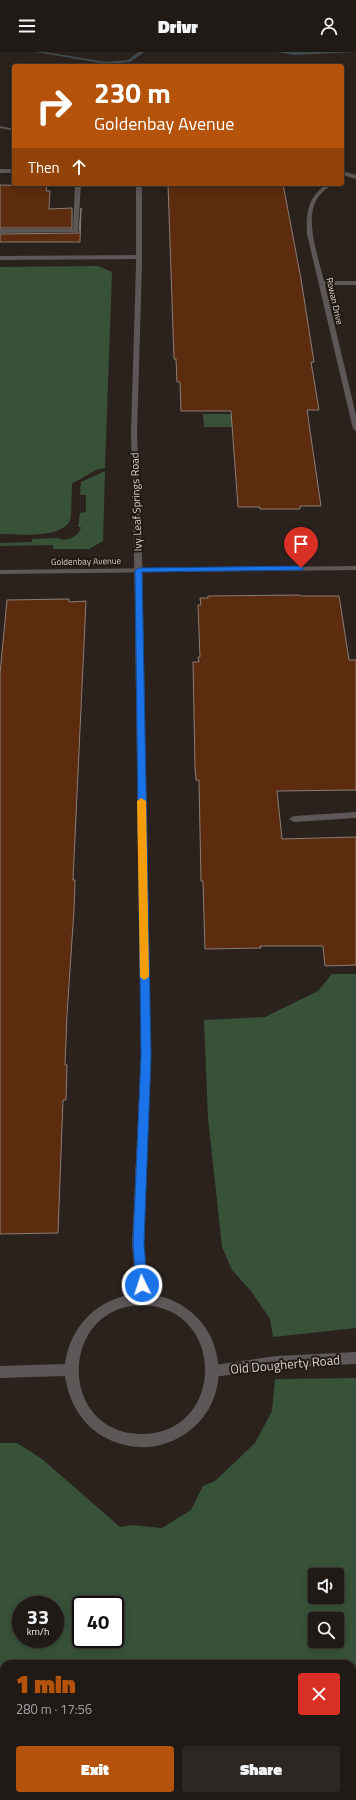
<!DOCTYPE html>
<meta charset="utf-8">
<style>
body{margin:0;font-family:"Titillium Web",sans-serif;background:#2d2723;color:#f1f3f6;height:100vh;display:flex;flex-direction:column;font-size:15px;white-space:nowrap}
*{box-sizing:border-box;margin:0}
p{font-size:13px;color:#a2a1a1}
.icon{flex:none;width:22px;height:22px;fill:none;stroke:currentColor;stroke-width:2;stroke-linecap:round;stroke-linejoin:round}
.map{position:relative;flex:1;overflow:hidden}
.sheet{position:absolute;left:0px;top:1608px;width:356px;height:140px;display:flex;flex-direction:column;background:#201a16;border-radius:12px 12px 0 0;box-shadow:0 2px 10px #0003,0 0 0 1px #3d3835}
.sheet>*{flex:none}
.banner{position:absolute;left:12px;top:12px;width:332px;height:122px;border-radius:4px;box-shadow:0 2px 10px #0003,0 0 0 1px #3d3835;background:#b45309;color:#fff;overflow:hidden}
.fabs{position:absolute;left:308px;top:1516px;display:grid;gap:8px}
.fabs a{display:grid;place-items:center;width:36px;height:36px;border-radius:4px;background:#201a16;box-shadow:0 2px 10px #0003,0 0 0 1px #3d3835;font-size:20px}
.speed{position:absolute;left:12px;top:1544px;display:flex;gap:8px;font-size:20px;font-weight:700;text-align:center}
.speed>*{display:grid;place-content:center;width:52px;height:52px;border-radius:50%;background:#201a16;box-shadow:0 2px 10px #0003,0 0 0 1px #3d3835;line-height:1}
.speed small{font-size:10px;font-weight:400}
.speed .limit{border:2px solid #111;border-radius:6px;background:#fff;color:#111}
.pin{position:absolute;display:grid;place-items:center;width:34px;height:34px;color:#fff;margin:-41px -17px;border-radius:50% 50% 50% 0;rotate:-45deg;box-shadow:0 0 4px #0007}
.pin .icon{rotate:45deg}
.me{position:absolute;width:44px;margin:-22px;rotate:356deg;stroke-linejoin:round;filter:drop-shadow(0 0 3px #0008)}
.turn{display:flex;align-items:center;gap:14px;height:84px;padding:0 16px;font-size:18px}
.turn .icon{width:52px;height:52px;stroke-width:2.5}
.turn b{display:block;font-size:28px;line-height:34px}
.then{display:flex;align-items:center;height:38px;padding:0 16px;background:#0003;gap:8px;font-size:15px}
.round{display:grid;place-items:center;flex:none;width:42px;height:42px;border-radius:4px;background:#2d2723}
.head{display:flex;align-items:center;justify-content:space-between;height:68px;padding:0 16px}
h1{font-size:24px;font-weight:800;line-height:30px;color:#b45309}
.primary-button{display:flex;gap:8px;margin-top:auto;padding:8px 16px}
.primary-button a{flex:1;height:46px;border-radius:4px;background:#b45309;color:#fff;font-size:16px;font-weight:800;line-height:46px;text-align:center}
.primary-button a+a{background:#2d2723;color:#f1f3f6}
header{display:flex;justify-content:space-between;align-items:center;height:52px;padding:0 16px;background:#201a16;font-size:18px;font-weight:800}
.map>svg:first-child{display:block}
</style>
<header><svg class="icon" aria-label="menu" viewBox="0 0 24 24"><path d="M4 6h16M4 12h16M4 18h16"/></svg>Drivr<svg class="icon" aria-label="person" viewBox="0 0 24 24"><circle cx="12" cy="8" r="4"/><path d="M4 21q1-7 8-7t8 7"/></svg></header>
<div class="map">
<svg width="356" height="1748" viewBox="0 0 356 1748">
<rect width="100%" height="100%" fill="#2b221d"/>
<g fill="#38523a" fill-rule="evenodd">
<path d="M98,214L112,220L105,416L96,418L75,430L72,431L71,465C66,488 18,482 0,482V215Z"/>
<path d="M203,362H232L233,375H204Z"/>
<path d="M105,419L103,489L89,497H53V493L0,494V491L32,490V487L58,486C65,491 80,484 81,475H78L80,461L86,460V443H80L81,430Z"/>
<path d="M332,922H356V1276L273,1285L270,1267L251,1239L232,1218L222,1195L208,1066L204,968L265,965L318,939Z"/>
<path d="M356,1326V1748H0V1391H17L42,1407L120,1475L131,1473L162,1476L191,1458L203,1434L215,1429L255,1391L272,1359L275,1327ZM315,1523H337V1545H315ZM21,1553H55V1587H21ZM81,1553H115V1587H81ZM315,1567H337V1589H315ZM4,1612H352V1744H4Z"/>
</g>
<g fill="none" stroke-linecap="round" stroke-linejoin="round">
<g fill="#404a4f" fill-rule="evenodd">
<path d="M36,0H45L106,10L128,8L139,0H144L130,10L106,12Z"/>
<path d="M277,0H356L295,3Z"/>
</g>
</g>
<g fill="#5d2b0e" stroke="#897e78">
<path d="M168,132H283L301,227L314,310H311L319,358H307L321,454H300V457H260V455H238L231,359H181L180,330H177L176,307H174Z"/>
<path d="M0,133L47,134L46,139H50L49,157L72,156V176H0Z"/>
<path d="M81,156L80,190H0V182L79,181Z"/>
<path d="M300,543L301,544H339L349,608H356V738L277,739L282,787L356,785V913L325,914L323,894H260L261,896L205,897L203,829H201L199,728H196L195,715L193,610H199L198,605H200L198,553H201L200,546H208V544Z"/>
<path d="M69,547V550L86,549L73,828H75L74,858L67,962L65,1013H67L66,1048H63L58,1181L0,1182V622L7,548Z"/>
</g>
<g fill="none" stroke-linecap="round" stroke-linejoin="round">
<path fill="#5d5857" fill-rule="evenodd" d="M356,1300V1312L276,1316L214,1325L209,1323L208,1319L209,1315L214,1313L276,1304Z"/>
<g fill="#5d5857" fill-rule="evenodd">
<rect x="0" y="117" width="14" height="4"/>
<path d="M342,119L356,123V127L342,123Z"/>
<path d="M75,132H81L78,180L0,181V177H73Z"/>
<path d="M327,132H333C327,137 321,140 317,147C304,168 319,207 324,229H356V233H325L356,363V379L353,377L307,182C306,160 308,145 327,132Z"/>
<path d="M0,204L139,203L142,205L139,207L0,208Z"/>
<path d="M356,514V518L0,522V518Z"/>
<path d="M356,760V766L294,770L289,767L294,764Z"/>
</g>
<g fill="#5d5857" fill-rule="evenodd">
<path d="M0,74L14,77V79L0,76Z"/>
<path d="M136,132H142V213L137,380L142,500L151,1004L144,1191L149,1242C231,1253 245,1362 167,1391C147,1398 127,1396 108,1387C83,1375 69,1351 65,1324L0,1326V1314L65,1312C70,1274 98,1246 136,1242L132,1191L141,1004L134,500L131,380L136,213ZM144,1253C228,1258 224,1383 141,1382C56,1381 59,1252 144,1253Z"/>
</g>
</g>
<path fill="#1a73e8" stroke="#114b97" d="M301,514L303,515V518L142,520L151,1004L144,1191L147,1233L145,1237L142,1239L138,1237L136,1233L133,1191L141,1004L135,518L139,516Z"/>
<path fill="#f59e0b" d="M141,746L146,749L149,925L144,928L140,925L137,749Z"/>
<g text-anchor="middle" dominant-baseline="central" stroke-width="4" stroke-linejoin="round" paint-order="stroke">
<g font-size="9" fill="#d7d0cd" stroke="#211914">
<text transform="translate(335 249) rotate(77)">Rowan Drive</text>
<text transform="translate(86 509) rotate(-1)">Goldenbay Avenue</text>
</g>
<g font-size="11" fill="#d7d0cd" stroke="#211914">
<text transform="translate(136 450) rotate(-92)">Ivy Leaf Springs Road</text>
</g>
<g font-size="13" fill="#d7d0cd" stroke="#211914">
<text transform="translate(285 1312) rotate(-5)">Old Dougherty Road</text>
</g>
</g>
</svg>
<div class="fabs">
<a><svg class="icon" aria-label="sound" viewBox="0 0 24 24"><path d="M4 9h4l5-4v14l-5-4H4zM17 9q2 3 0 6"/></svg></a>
<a><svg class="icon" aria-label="search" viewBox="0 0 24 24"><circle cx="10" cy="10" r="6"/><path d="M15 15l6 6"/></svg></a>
</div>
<div class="speed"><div>33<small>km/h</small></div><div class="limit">40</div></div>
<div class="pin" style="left:301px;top:516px;background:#d93025"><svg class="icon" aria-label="arrive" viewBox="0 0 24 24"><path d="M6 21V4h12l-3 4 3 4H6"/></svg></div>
<svg class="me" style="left:142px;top:1233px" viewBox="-20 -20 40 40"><circle r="17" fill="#1a73e8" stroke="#fff" stroke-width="3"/><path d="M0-11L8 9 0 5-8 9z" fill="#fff"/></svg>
<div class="banner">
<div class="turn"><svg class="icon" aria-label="right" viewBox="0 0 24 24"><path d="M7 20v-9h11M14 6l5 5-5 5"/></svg><div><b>230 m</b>Goldenbay Avenue</div></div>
<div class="then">Then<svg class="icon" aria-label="ahead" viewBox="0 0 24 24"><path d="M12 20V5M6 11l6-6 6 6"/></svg></div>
</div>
<section class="sheet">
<div class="head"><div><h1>1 min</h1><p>280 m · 17:56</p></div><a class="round" style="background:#d93025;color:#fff"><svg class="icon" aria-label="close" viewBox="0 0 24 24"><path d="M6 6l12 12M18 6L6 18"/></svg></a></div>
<div class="primary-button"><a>Exit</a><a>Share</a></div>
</section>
</div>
